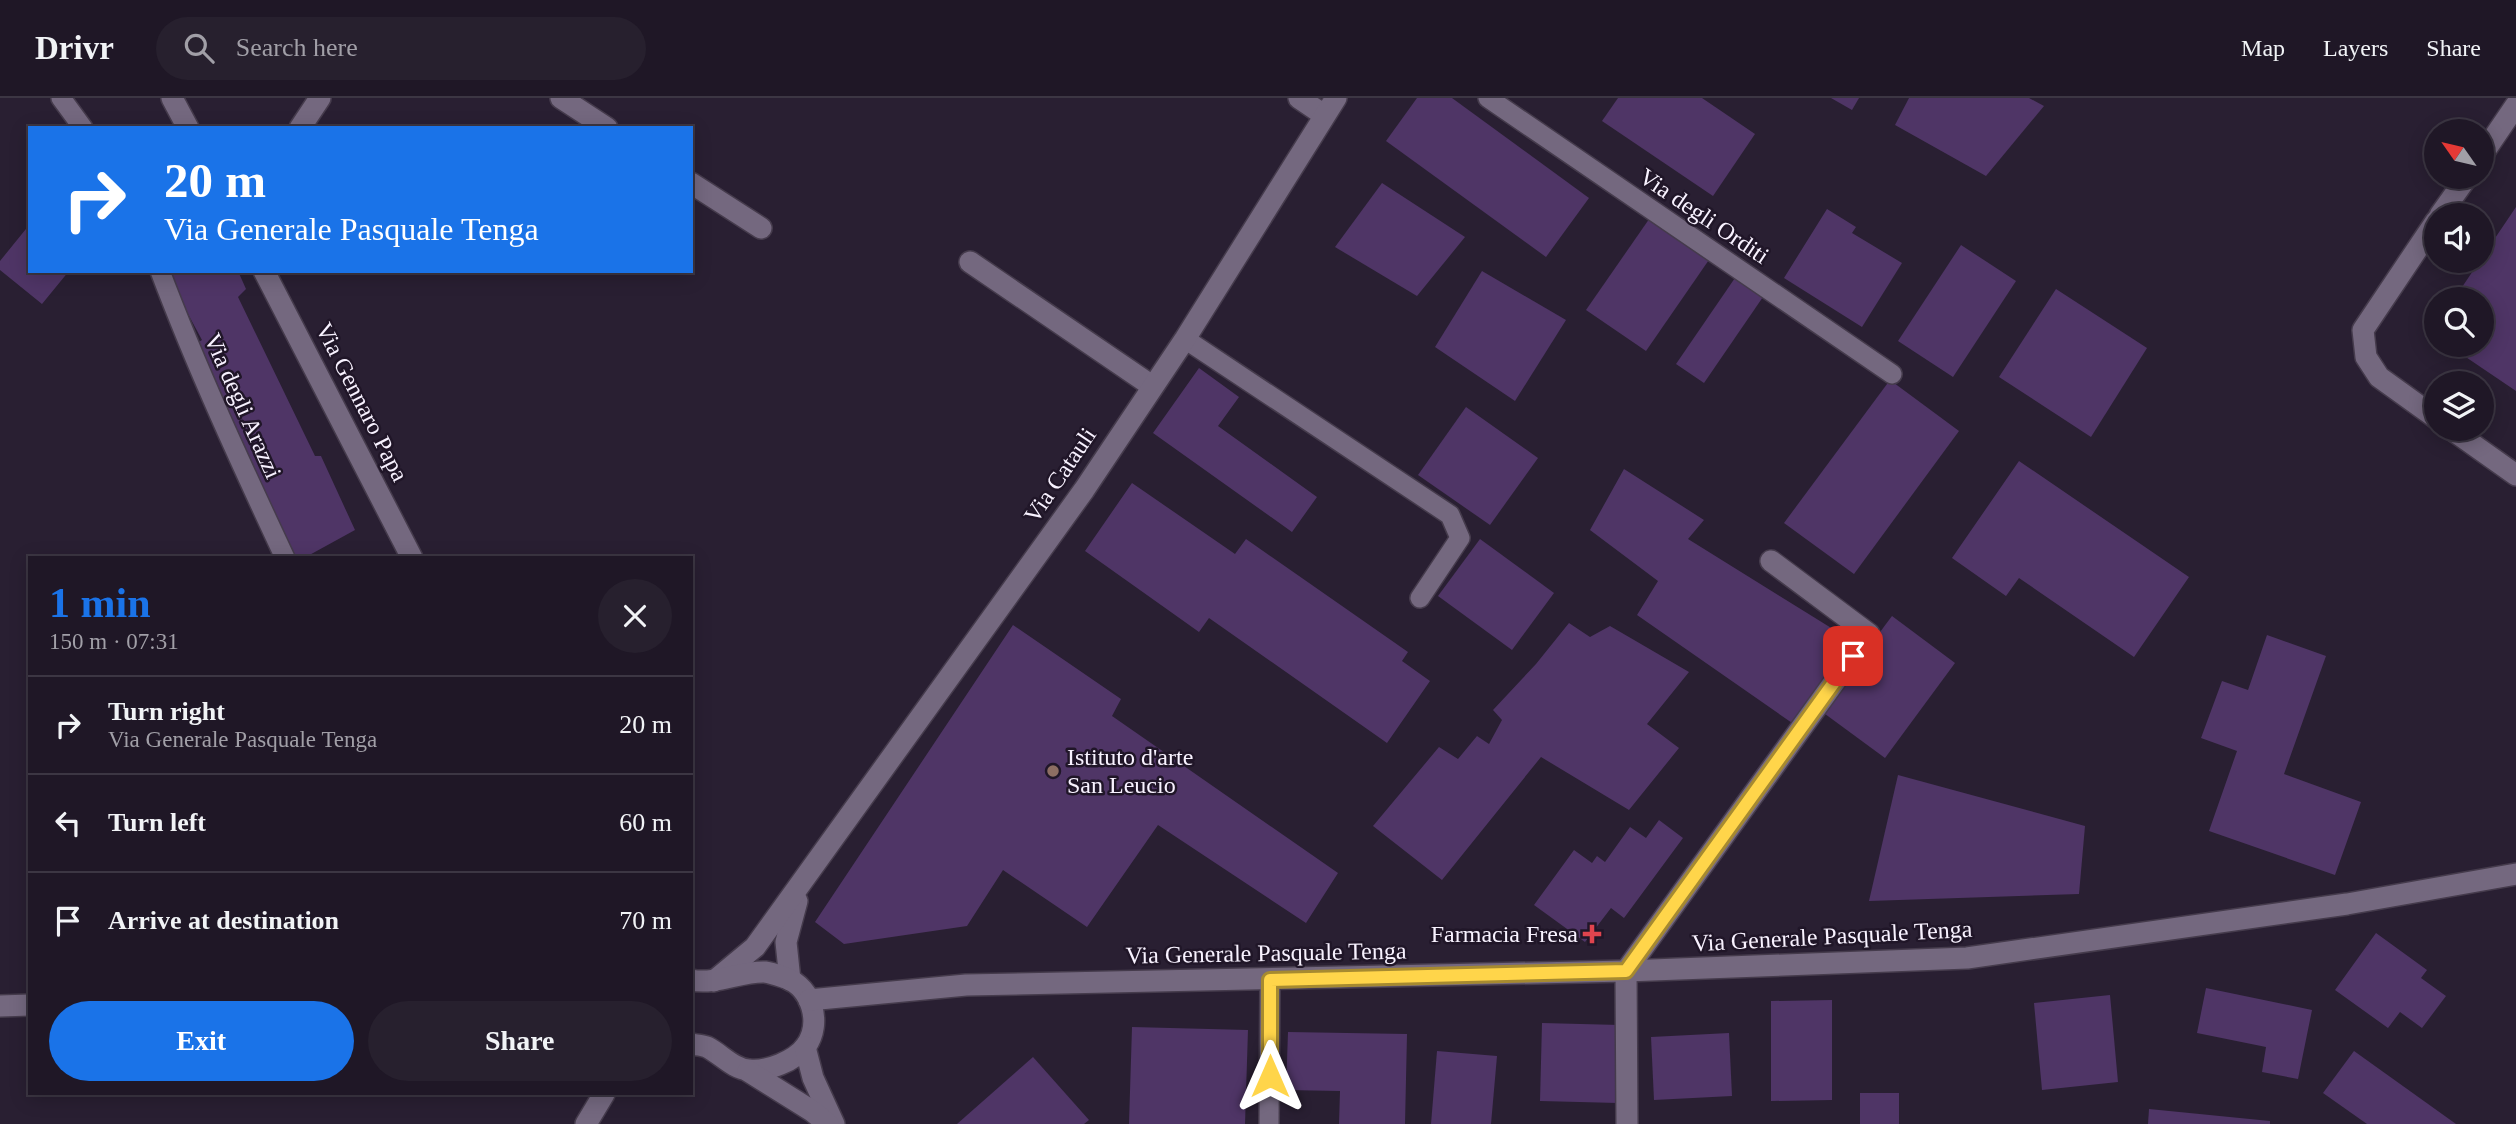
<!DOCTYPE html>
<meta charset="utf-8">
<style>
body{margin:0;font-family:Georgia,serif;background:#27202e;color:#f1f3f6;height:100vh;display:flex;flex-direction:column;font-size:26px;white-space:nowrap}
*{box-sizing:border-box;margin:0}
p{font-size:23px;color:#a19fa7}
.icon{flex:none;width:38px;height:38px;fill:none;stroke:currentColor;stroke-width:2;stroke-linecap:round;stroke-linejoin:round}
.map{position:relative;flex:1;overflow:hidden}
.details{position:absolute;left:28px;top:458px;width:665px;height:539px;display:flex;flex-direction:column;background:#1f1726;border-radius:0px;box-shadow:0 4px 18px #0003,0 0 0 2px #3c3643}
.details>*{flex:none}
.hud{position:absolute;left:28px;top:28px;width:665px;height:147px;border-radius:0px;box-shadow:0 4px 18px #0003,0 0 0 2px #3c3643;background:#1a73e8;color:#fff;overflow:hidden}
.needle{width:46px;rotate:304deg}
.fabs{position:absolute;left:2424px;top:21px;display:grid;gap:14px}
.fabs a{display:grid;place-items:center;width:70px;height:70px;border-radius:50%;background:#1f1726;box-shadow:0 4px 18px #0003,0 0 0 2px #3c3643;font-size:35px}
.pin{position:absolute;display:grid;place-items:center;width:60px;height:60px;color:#fff;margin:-30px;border-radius:14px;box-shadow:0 4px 10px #0006}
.me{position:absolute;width:77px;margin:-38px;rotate:0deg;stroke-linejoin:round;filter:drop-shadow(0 0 5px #0008)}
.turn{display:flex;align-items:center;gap:24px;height:147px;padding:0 21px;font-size:32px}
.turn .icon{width:91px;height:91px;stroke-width:2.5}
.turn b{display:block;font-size:49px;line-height:60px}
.round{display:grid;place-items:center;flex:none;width:74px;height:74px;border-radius:37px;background:#27202e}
.summary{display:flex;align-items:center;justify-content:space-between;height:119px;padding:0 21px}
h1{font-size:42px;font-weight:700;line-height:52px;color:#1a73e8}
.button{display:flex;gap:14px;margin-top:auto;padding:14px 21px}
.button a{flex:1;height:80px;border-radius:42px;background:#1a73e8;color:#fff;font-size:28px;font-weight:700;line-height:80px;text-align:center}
.button a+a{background:#27202e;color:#f1f3f6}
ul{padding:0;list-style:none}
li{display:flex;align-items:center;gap:21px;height:98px;padding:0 21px;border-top:2px solid #3c3643}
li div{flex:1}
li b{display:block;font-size:26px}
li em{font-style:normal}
header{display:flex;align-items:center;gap:42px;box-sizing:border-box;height:98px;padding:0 35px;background:#1f1726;border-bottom:2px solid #3c3643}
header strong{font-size:33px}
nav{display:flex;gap:38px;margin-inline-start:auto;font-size:24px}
.search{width:490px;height:63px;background:#27202e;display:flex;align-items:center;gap:18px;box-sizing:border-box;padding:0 24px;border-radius:38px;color:#a19fa7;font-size:26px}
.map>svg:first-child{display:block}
</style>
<header>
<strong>Drivr</strong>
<div class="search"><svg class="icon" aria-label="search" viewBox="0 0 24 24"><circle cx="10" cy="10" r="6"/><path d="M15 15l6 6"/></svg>Search here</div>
<nav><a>Map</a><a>Layers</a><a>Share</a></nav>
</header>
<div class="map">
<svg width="2516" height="1026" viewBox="0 0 2516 1026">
<rect width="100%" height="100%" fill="#291f32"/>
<g fill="#4f3566">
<path d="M1417,0H1452L1589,100L1546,159L1386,43Z"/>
<path d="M1618,0H1702L1755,36L1713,98L1602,23Z"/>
<path d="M1831,0H1859L1852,12Z"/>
<path d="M1909,0H2029L2044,8L1986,78L1895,27Z"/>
<path d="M1382,85L1465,139L1417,198L1335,149Z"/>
<path d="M2516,109V293L2448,247H2482V201H2454Z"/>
<path d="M1827,111L1856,129L1852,135L1902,165L1862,229L1784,180Z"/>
<path d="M1654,114L1713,156L1646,253L1586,212Z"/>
<path d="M30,126V173H69L42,206L0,172V163Z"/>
<path d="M1961,147L2016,183L1953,279L1898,243Z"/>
<path d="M169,173H238L246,191L238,199L315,358H321L355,432L304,460H295L285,446L197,245L202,242L188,216L185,218Z"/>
<path d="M1482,173L1566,222L1515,303L1435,249Z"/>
<path d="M1737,177L1765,196L1704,285L1676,266Z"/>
<path d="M2056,191L2147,250L2091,339L1999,279Z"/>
<path d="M1199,270L1239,299L1218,328L1317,399L1292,434L1153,335Z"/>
<path d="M1890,282L1959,333L1854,476L1784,425Z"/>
<path d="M1466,309L1538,360L1490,427L1418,377Z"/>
<path d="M2019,363L2189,479L2134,559L2019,480L2006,498L1952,460Z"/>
<path d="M1624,371L1704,422L1688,441L1849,541L1795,627L1637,517L1658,483L1590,432Z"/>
<path d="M1132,385L1235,456L1246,441L1408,554L1402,563L1430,583L1387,645L1209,520L1199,534L1085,453Z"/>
<path d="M1480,441L1554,495L1512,552L1438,498Z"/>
<path d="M1892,518L1955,565L1885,660L1821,613Z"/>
<path d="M1569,525L1590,539L1610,528L1689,574L1647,626L1679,650L1629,712L1541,659L1442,782L1373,728L1439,649L1458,661L1477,638L1489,646L1502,622L1493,612L1536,566Z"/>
<path d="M1013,527L1121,601L1112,618L1338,775L1306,825L1158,727L1087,829L1003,772L967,828L844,846L815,824Z"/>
<path d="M2267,537L2326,558L2284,676L2361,704L2335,777L2209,733L2237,653L2201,640L2222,583L2248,592Z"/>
<path d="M1898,677L2085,728L2079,796L1869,803Z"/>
<path d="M1659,722L1683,740L1624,820L1611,810L1585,844L1534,807L1574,752L1592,765L1597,758L1605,764L1630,729L1646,740Z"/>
<path d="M2376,835L2427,872L2421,880L2446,898L2422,930L2400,914L2388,930L2335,892Z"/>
<path d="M2206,890L2312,912L2298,981L2262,974L2266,949L2197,935Z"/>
<path d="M2110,897L2118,984L2042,992L2034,905Z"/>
<path d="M1832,902V1002L1771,1003V903Z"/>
<path d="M1542,925L1620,927L1618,1005L1540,1003Z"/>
<path d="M1132,929L1248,932L1245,1026H1129Z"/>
<path d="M1288,934L1407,936L1405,1026H1339L1340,993L1286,992Z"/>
<path d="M1729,935L1732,998L1654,1002L1651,939Z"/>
<path d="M1437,953L1497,958L1491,1026H1431Z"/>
<path d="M2354,953L2456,1026H2367L2323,995Z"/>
<path d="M1033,959L1089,1022L1084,1026H957Z"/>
<rect x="1860" y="995" width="39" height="31"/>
<path d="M2149,1011L2270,1023V1026H2148Z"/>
</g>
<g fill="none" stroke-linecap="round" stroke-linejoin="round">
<g stroke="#453b4c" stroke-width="22">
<g id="service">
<path d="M61,0L83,30"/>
<path d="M1488,0L1892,276"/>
<path d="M160,173C197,271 241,366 285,460"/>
<path d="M1185,241L1450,417L1460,440L1420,500"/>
<path d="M1269,1026L1270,882"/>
</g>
</g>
<g stroke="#453b4c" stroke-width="24">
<g id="minor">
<path d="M561,0L607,30"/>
<path d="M1299,0L1324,17"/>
<path d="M300,30L320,0"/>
<path d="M2482,57L2516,7"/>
<path d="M691,85L761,130"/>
<path d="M2440,117L2467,79"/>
<path d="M2436,123L2363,232L2366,259L2379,279L2436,320"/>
<path d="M970,164L1152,288"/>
<path d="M2451,331L2516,377"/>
<path d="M790,882L786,844L797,803"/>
<path d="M714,883L755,849L1084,392L1185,241L1336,0"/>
<path d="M586,1026L604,996"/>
<path d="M1627,1026L1626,873L1869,536L1771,463"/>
</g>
</g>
<g stroke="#453b4c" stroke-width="24">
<g id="tertiary">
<path d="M172,0L188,30"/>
<path d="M264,173L412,460"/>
<path d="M691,882C717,887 740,873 765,874C772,875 780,878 786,880C812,890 822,925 806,948C795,963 767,974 749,972C733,971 721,956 707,949C702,947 696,947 691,946"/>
<path d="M809,902L966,887L1626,873L1967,860L2347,806L2516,776"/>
<path d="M0,908L30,907"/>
<path d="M805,949L813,980L834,1026"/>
<path d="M748,973L812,1013L828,1026"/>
</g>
</g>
<use href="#service" stroke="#74687f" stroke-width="19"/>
<use href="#minor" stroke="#74687f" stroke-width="21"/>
<use href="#tertiary" stroke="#74687f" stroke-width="21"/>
</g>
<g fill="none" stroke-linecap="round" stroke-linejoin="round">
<g stroke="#a68a30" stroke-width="18">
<path id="route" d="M1270,978V882L1626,873L1853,558"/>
</g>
<use href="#route" stroke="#ffd54a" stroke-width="12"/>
</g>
<circle fill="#8d6e63" stroke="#201628" stroke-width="2.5" cx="1053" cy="673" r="7"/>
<path fill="#e0444e" stroke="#201628" stroke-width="2.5" d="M1588.5 825.5h7v7h7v7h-7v7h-7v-7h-7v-7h7z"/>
<g text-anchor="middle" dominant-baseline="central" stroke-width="5" stroke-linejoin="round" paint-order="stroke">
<g font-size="24" fill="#f8f2ff" stroke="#201628">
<text transform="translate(1704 118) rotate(34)">Via degli Orditi</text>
<text transform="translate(362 304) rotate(63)">Via Gennaro Papa</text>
<text transform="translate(243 308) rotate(66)">Via degli Arazzi</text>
<text transform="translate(1060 377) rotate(-56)">Via Catauli</text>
<text transform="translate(1832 838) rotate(-3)">Via Generale Pasquale Tenga</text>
<text transform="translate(1266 855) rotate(-1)">Via Generale Pasquale Tenga</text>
</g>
<g font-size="24" fill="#f8f2ff" stroke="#201628" text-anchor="start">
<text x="1067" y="659">Istituto d'arte<tspan x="1067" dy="28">San Leucio</tspan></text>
<text x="1578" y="836" text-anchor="end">Farmacia Fresa</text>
</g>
</g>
</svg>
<div class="fabs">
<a><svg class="needle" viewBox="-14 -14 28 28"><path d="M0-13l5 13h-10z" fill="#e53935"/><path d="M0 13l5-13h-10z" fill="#a19fa7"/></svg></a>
<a><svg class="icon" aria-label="sound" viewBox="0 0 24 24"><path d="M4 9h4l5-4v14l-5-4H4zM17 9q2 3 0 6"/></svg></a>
<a><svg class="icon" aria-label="search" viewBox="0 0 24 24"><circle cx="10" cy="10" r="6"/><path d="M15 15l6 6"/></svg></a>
<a><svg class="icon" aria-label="layers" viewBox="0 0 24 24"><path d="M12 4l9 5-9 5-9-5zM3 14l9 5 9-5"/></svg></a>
</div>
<div class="pin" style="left:1853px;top:558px;background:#d93025"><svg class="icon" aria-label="arrive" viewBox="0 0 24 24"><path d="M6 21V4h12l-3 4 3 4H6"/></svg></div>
<svg class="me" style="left:1270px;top:978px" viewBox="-20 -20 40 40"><path d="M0-17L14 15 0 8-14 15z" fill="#ffd54a" stroke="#fff" stroke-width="4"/></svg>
<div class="hud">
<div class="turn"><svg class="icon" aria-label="right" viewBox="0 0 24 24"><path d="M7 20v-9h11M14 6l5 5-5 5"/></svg><div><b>20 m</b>Via Generale Pasquale Tenga</div></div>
</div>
<section class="details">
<div class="summary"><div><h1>1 min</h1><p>150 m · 07:31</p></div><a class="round"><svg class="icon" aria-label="close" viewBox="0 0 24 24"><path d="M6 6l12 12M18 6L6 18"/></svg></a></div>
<ul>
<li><svg class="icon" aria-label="right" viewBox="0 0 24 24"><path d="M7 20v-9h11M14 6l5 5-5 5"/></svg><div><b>Turn right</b><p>Via Generale Pasquale Tenga</p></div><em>20 m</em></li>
<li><svg class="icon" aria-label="left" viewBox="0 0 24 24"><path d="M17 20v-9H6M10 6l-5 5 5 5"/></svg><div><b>Turn left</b></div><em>60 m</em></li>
<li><svg class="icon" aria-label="arrive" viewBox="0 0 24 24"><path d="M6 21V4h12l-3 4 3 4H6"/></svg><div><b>Arrive at destination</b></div><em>70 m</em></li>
</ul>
<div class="button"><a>Exit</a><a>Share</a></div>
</section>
</div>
